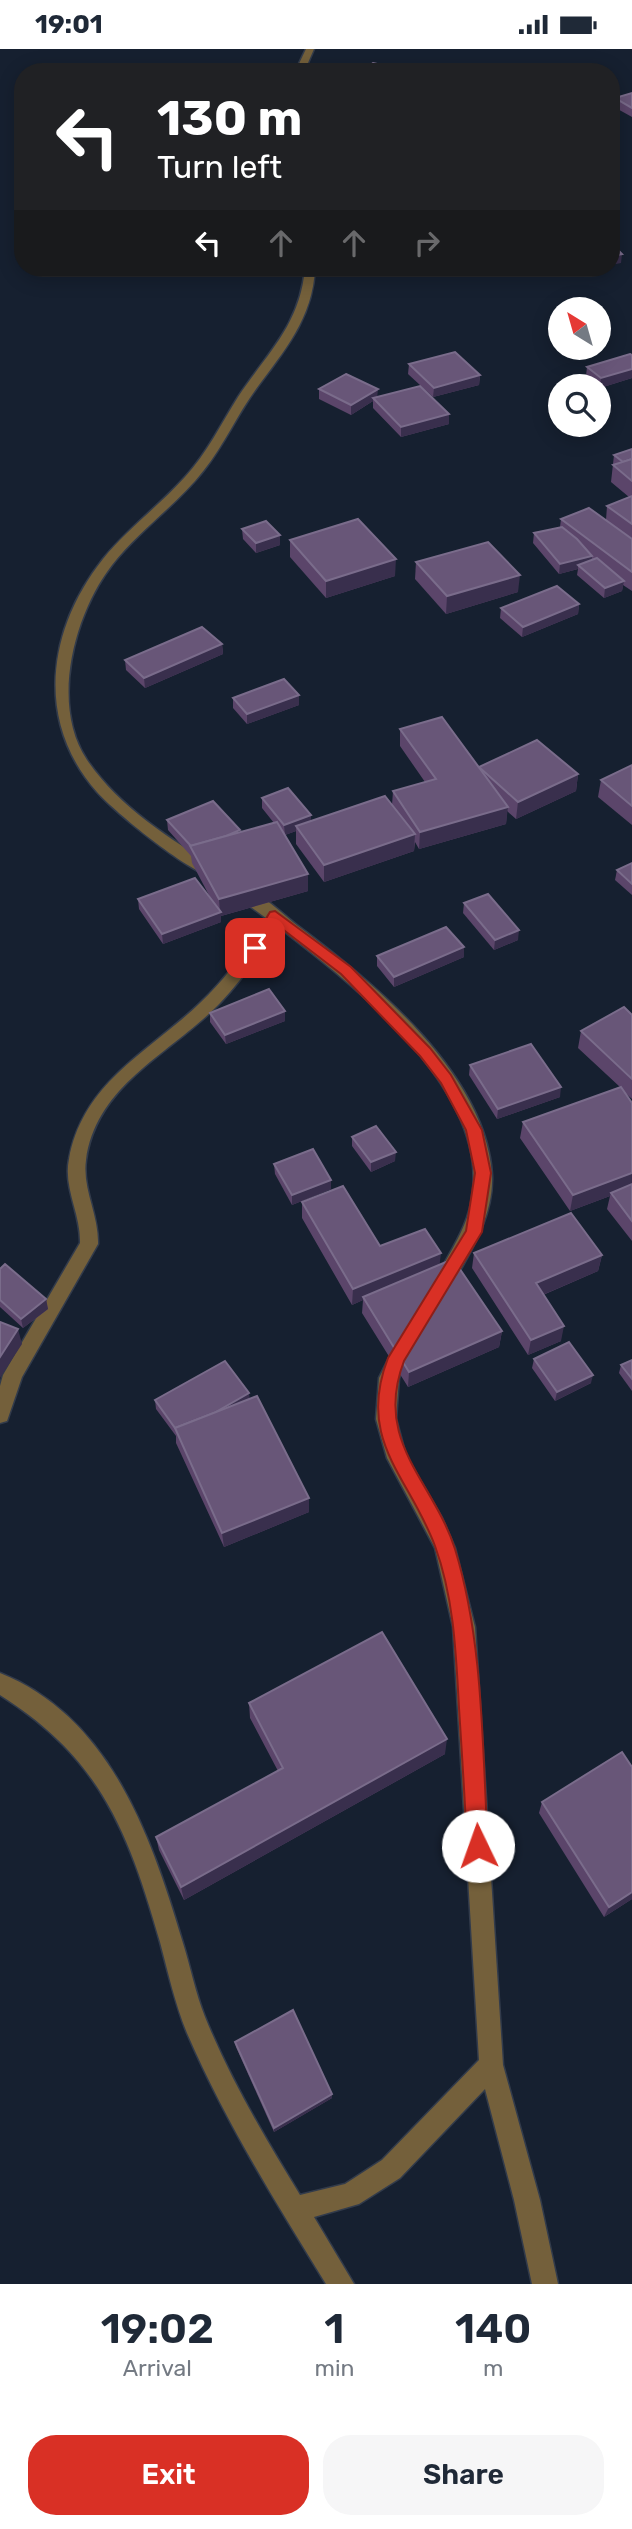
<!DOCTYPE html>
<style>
body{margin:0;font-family:Rubik,sans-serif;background:#f6f6f7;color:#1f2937;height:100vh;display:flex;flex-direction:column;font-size:26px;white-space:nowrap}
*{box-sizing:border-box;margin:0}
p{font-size:23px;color:#747a83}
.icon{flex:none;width:38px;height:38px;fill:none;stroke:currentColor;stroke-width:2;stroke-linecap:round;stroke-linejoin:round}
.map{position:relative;height:2235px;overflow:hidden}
.side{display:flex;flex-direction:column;background:#fff;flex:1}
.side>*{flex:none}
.hud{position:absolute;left:14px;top:14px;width:606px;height:214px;border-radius:28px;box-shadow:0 4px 18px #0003;background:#202124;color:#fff;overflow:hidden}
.needle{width:46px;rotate:323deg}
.buttons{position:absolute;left:548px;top:248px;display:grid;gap:14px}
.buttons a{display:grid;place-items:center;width:63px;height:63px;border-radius:50%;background:#fff;box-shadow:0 4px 18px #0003;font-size:35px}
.pin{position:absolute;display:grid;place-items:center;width:60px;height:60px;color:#fff;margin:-30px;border-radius:14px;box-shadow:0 4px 10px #0006}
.me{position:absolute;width:77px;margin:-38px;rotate:357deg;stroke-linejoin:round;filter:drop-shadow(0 0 5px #0008)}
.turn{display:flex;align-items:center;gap:24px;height:147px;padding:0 28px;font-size:32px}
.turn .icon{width:91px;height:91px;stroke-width:2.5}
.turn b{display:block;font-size:49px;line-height:60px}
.lanes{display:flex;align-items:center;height:66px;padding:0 28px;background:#0003;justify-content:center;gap:35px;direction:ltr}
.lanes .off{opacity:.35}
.eta{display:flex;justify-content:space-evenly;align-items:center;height:119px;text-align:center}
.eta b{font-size:42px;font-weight:600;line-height:49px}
.action{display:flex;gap:14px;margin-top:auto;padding:14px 28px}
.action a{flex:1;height:80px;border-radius:28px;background:#d93025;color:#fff;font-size:28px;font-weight:600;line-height:80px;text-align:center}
.action a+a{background:#f6f6f7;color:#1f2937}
.status{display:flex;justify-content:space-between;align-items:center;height:49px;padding:0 35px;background:#fff;direction:ltr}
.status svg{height:19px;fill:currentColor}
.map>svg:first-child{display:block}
</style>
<div class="status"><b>19:01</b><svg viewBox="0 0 49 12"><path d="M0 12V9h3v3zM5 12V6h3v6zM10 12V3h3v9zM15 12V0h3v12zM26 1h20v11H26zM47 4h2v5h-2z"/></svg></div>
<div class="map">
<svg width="632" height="2235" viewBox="0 0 632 2235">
<rect width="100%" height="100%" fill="#162030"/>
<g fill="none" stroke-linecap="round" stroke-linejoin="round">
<g stroke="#323b4b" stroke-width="3">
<g id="street">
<path d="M306,0H314L304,23H295Z"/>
<path d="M305,219H315C313,269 284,302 256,340C237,366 224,396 204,421C177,456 139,481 112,516C74,565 50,656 87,711C119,758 170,790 217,819L220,823L212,828C185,820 117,765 97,743C35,673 47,581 103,510C127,480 159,457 185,428C207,404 221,375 238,348C268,303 300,276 305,219Z"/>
<path d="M241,838C261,843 281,864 298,877C373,933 486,1025 492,1126C494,1168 469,1205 450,1239L443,1242L436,1239L434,1234C449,1203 470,1177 473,1141C484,1036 351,934 277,877C258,907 238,937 213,961C164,1008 96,1038 86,1111C82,1140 99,1166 98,1195L22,1328L7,1372L0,1374V1337L3,1326L80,1194C81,1165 63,1139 69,1110C83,1033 149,1003 200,954C227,929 247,899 266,869L236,847L233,843Z"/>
<path d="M405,1289L412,1291L414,1297L399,1329L396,1370L406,1407L442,1469L455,1499L475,1578L503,2016L540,2151L558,2235H532L514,2151L485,2040L400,2129L359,2155L314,2168L354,2235H326C276,2154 225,2072 187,1984C175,1955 168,1923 160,1893C128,1782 101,1710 0,1646V1624C110,1668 151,1787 182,1891C190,1916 195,1943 205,1968C230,2030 265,2089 300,2146L345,2135L382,2111L479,2011L453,1578L435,1499L387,1409L376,1370L379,1329L398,1291Z"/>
</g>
</g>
<use href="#street" fill="#74603b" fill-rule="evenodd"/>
</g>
<g fill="#5b456a">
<path d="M632,44V68L614,58L615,49Z"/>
<path d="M632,306V329L600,339L586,327L587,318Z"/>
<path d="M409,315L480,326L479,336L433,348L408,325Z"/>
<path d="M319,340L378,348L449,375L401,388L373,359V352L351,366L319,350Z"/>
<path d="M632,400V542L623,536L622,542L604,549L577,526L578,520L559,525L533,494L534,484L560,478L561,470L606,471L607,457L629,448L611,433L614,406Z"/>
<path d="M242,480L280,496L256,504L243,490Z"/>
<path d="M290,491L395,527L326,549L290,508Z"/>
<path d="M416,513L518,543L446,565L415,530Z"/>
<path d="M579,555L578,565L522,588L500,569L501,559Z"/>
<path d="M222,595L223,605L145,639L126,621L125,611Z"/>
<path d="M233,649L299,656L247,675L233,659Z"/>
<path d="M400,680L479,718L578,725L576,742L516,770L507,762L506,775L419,800L415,793L414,802L324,833L296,795V782L285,786L308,842L221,867V873L163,895L139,860L138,850H211L192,814L191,807L168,781L167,771L240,783L274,774L262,759V749L311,772L392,756L393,742L425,733L400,697Z"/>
<path d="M632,716V776L598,748L601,731Z"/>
<path d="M632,814V846L615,831L617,821Z"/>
<path d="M464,854L518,891L494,901L463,864Z"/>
<path d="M377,907L464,908L394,938L377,917Z"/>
<path d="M285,962V972L226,995L210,973V964Z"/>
<path d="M632,966V1050L623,1042L632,1054V1192L607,1160L610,1147L570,1162L520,1089L523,1073L620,1038L578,999L581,982Z"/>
<path d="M470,1016L560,1048L497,1070L469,1026Z"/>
<path d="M352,1088L395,1112L371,1123L352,1097Z"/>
<path d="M274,1115L331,1140L292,1156L275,1125Z"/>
<path d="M302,1153L380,1197L440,1216L502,1282L499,1298L408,1338L362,1264L363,1251L352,1256L302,1169Z"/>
<path d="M474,1204L602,1206L598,1222L543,1246L561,1292L528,1306L472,1219Z"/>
<path d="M0,1220L46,1250L48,1260L23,1279L0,1258Z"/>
<path d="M534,1310L591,1334L555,1352L532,1319Z"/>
<path d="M632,1311V1342L619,1324L621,1316Z"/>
<path d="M250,1350L309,1463L224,1498L176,1394V1387L156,1360L155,1351Z"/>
<path d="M249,1654L445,1705L184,1851L159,1801L156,1788L278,1722L250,1669Z"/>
<path d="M542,1753L632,1850L604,1868L539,1764Z"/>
<path d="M235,1993L332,2049L274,2083L236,1998Z"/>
</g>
<g fill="#392f4d">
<path d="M622,205L621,214L611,216V207Z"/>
<path d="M585,219H599L585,222Z"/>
<path d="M632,320V329L600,339L601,329Z"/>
<path d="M480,326L479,336L433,348L434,339Z"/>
<path d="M378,340L377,350L373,349V352L351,366V356Z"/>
<path d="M449,365V375L401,388V378Z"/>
<path d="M280,486V496L256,504V494Z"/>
<path d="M592,507L591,517L578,516V520L559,525L560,515Z"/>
<path d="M396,510L395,527L326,549V532Z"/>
<path d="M520,526L518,543L446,565L447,547Z"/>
<path d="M624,532L622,542L604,549L605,539Z"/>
<path d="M579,555L578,565L522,588L523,578Z"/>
<path d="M222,595L223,605L145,639L144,629Z"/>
<path d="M299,646V656L247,675V665Z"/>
<path d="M578,725L576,742L516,770L518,753Z"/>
<path d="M508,758L506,775L419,800L420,783Z"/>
<path d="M311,766V776L296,777V782L285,786L284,776Z"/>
<path d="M415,785L414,802L324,833V816Z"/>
<path d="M308,825V842L221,867V873L163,895L162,885L220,864L219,850Z"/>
<path d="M519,881L518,891L494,901L495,891Z"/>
<path d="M464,898V908L394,938V928Z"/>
<path d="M285,962V972L226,995L225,986Z"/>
<path d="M561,1038L560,1048L497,1070L498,1060Z"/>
<path d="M396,1103L395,1112L371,1123V1113Z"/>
<path d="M632,1124V1139L611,1144L610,1147L570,1162L573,1146Z"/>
<path d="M331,1131V1140L292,1156V1146Z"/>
<path d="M441,1204L439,1220L363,1248V1251L352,1256L353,1240Z"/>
<path d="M602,1206L598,1222L533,1250L536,1234Z"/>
<path d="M46,1250L48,1260L23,1279L21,1270Z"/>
<path d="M564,1277L561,1292L528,1306L531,1291Z"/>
<path d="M18,1280L22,1295L0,1329V1308Z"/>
<path d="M502,1282L499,1298L408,1338L409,1323Z"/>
<path d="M593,1326L591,1334L555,1352L557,1343Z"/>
<path d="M249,1344L250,1352L178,1384Z"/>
<path d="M309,1449V1463L224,1498L222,1484Z"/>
<path d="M447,1690L445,1705L184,1851L181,1838Z"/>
<path d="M632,1843V1850L604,1868L609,1858Z"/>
<path d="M332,2045V2049L274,2083V2079Z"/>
</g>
<g fill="#685678" stroke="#7a6c8b" stroke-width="2">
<path d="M373,14L402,21L399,23H361Z"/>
<path d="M632,44V59L615,49Z"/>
<path d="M613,196L622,205L611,207V197Z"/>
<path d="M455,303L480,326L434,339L409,315Z"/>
<path d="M630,305L632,306V320L601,329L587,318Z"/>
<path d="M346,325L378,340L351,356L319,340Z"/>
<path d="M420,337L449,365L401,378L373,349Z"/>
<path d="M632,400V410L623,413L614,406Z"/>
<path d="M632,410V432L613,416Z"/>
<path d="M632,447V475L607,457Z"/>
<path d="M589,459L632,490V523L561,470Z"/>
<path d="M358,470L396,510L326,532L290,491Z"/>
<path d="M266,472L280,486L256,494L242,480Z"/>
<path d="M562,478L577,490L592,507L560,515L534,484Z"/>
<path d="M488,493L520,526L447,547L416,513Z"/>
<path d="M597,509L624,532L605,539L578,516Z"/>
<path d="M557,537L579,555L523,578L501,559Z"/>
<path d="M202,578L222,595L144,629L125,611Z"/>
<path d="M284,630L299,646L247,665L233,649Z"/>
<path d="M442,668L508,758L420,783L393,742L436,730L400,680Z"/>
<path d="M537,691L578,725L518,753L479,718Z"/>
<path d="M632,716V757L601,731Z"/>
<path d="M288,739L311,766L284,776L262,749Z"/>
<path d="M385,747L415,785L324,816L296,777Z"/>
<path d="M213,752L240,781L226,787L191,797L167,771Z"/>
<path d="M277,773L308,825L219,850L190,797Z"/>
<path d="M632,814V835L617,821Z"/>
<path d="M195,829L221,863L162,885L138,850Z"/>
<path d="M488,845L519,881L495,891L464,854Z"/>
<path d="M446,878L464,898L394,928L377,907Z"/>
<path d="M269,940L285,962L225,986L210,964Z"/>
<path d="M624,958L632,966V1030L581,982Z"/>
<path d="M531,995L561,1038L498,1060L470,1016Z"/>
<path d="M621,1038L632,1054V1124L573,1146L523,1073Z"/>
<path d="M376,1077L396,1103L371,1113L352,1088Z"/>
<path d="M313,1100L331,1131L292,1146L274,1115Z"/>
<path d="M632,1135V1172L611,1144Z"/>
<path d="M343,1137L380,1197L425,1180L441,1204L353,1240L302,1153Z"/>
<path d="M571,1164L602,1206L536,1234L564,1277L531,1291L474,1204Z"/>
<path d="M453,1210L502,1282L409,1323L363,1248Z"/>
<path d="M5,1215L46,1250L21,1270L0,1251V1220Z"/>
<path d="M0,1273L18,1280L0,1308Z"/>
<path d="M569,1293L593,1326L557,1343L534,1310Z"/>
<path d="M632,1311V1330L621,1316Z"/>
<path d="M225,1312L249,1344L214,1364L175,1379L155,1351Z"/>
<path d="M257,1347L309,1449L222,1484L175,1379Z"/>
<path d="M382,1583L447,1690L181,1838L156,1788L283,1719L249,1654Z"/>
<path d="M622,1703L632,1718V1843L609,1858L542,1753Z"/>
<path d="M293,1961L332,2045L274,2079L235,1993Z"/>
</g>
<path fill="#d93025" stroke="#8d1f18" stroke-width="2" d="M275,862L351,918L430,999L451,1026L482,1081L491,1124L482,1183L404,1312C373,1393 433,1431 455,1500C484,1595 482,1698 488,1797L485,1804L478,1807L470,1804L467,1797C465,1751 462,1705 459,1659C456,1604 454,1549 435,1497C409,1427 356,1392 388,1309L466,1182L475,1124L466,1081L441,1034L420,1007L341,925L277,876L260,903H250L248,899L250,896L270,863Z"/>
</svg>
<div class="buttons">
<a><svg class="needle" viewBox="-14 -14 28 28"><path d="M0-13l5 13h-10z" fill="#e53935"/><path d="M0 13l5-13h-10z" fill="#747a83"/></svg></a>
<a><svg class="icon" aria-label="search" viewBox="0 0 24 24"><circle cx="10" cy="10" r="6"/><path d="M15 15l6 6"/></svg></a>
</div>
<div class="pin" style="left:255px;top:899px;background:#d93025"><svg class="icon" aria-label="arrive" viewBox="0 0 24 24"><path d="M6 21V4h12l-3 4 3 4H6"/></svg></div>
<svg class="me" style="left:478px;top:1797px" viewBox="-20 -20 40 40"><circle r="19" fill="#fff"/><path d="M0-13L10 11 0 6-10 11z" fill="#d93025"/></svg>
<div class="hud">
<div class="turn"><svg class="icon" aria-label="left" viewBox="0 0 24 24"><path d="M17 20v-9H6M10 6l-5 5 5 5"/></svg><div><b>130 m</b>Turn left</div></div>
<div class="lanes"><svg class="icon" aria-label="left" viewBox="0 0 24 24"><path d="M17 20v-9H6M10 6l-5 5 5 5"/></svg><svg class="icon off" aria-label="ahead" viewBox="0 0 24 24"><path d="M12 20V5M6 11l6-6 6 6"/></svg><svg class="icon off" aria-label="ahead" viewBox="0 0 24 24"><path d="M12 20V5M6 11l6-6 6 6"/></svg><svg class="icon off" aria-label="right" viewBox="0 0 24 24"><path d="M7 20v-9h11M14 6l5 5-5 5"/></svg></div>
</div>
</div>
<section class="side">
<div class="eta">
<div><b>19:02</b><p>Arrival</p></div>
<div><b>1</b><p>min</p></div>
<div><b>140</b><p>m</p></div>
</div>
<div class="action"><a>Exit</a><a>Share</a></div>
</section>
